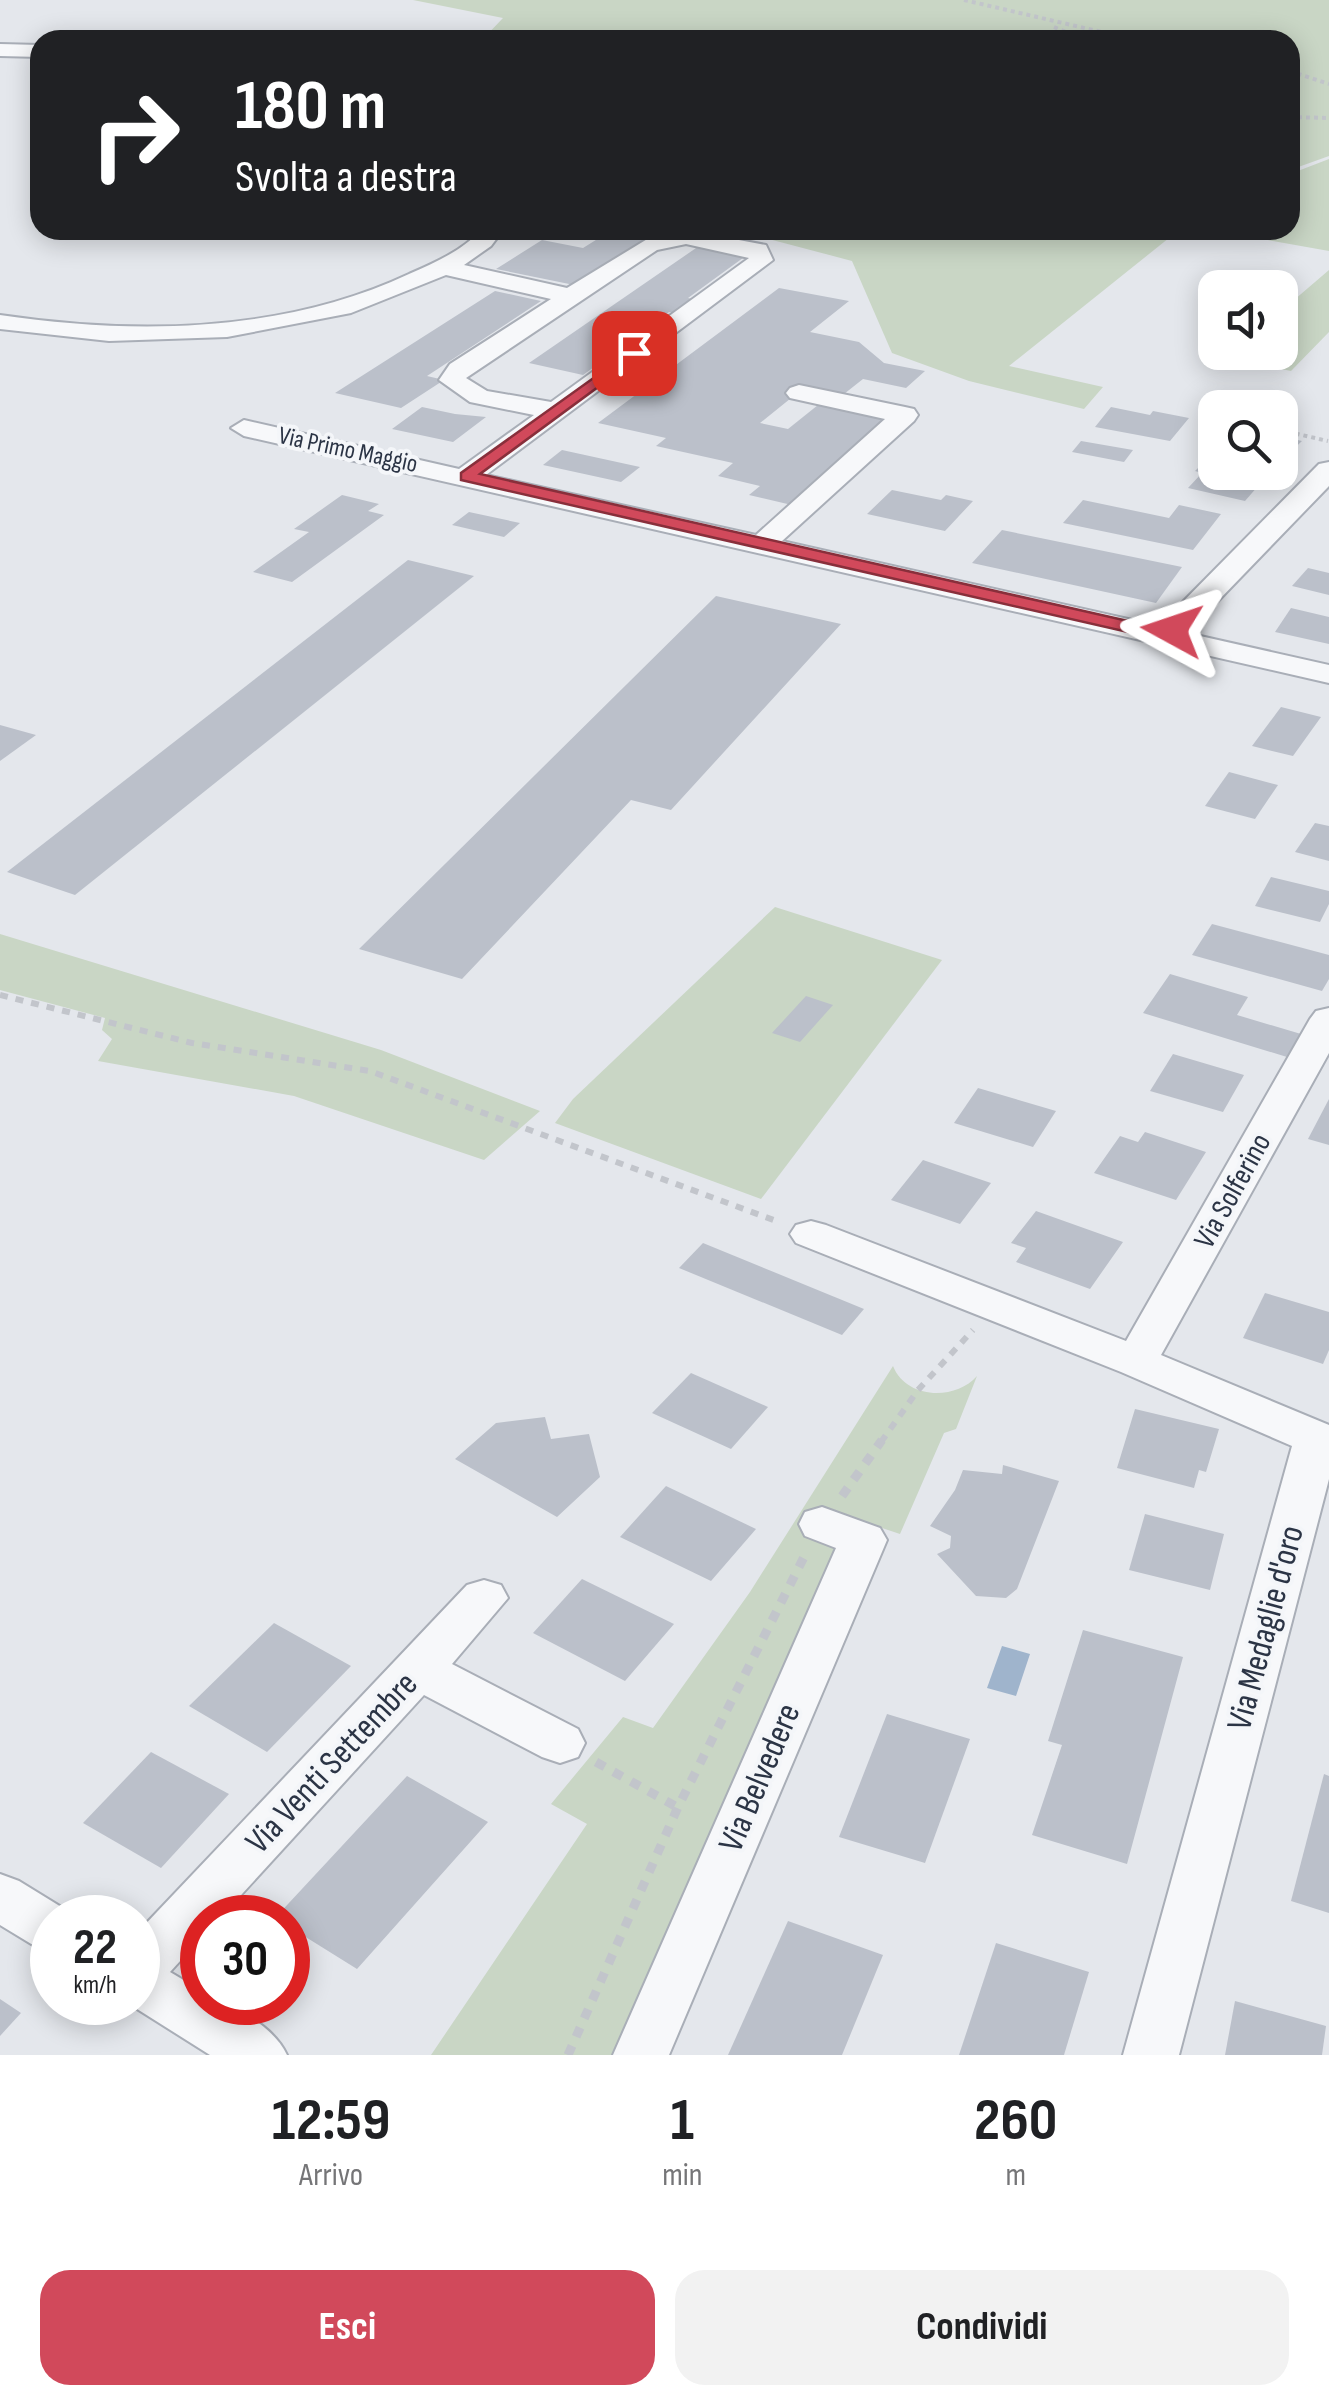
<!DOCTYPE html>
<html lang="it">
<style>
body{margin:0;font-family:"Sofia Sans Condensed",sans-serif;background:#f2f2f2;color:#202124;height:100vh;display:flex;flex-direction:column;font-size:38px;white-space:nowrap}
*{box-sizing:border-box;margin:0}
p{font-size:32px;color:#757577}
.icon{flex:none;width:55px;height:55px;fill:none;stroke:currentColor;stroke-width:2;stroke-linecap:round;stroke-linejoin:round}
.map{position:relative;height:2055px;overflow:hidden}
.drawer{display:flex;flex-direction:column;background:#fff;flex:1}
.drawer>*{flex:none}
.hud{position:absolute;left:30px;top:30px;width:1270px;height:210px;border-radius:30px;box-shadow:0 5px 25px #0003;background:#202124;color:#fff;overflow:hidden}
.controls{position:absolute;left:1198px;top:270px;display:grid;gap:20px}
.controls a{display:grid;place-items:center;width:100px;height:100px;border-radius:20px;background:#fff;box-shadow:0 5px 25px #0003;font-size:50px}
.speed{position:absolute;left:30px;top:1895px;display:flex;gap:20px;font-size:50px;font-weight:700;text-align:center}
.speed>*{display:grid;place-content:center;width:130px;height:130px;border-radius:50%;background:#fff;box-shadow:0 5px 25px #0003;line-height:1}
.speed small{font-size:25px;font-weight:400}
.speed .limit{border:15px solid #d22;background:#fff;color:#111}
.pin{position:absolute;display:grid;place-items:center;width:85px;height:85px;color:#fff;margin:-42px;border-radius:20px;box-shadow:0 5px 15px #0006}
.me{position:absolute;width:110px;margin:-55px;rotate:275deg;stroke-linejoin:round;filter:drop-shadow(0 0 8px #0008)}
.turn{display:flex;align-items:center;gap:35px;height:210px;padding:0 40px;font-size:45px}
.turn .icon{width:130px;height:130px;stroke-width:2.5}
.turn b{display:block;font-size:70px;line-height:85px}
.eta{display:flex;justify-content:space-evenly;align-items:center;height:170px;text-align:center}
.eta b{font-size:60px;font-weight:700;line-height:70px}
.button{display:flex;gap:20px;margin-top:auto;padding:20px 40px}
.button a{flex:1;height:115px;border-radius:30px;background:#d1495b;color:#fff;font-size:40px;font-weight:700;line-height:115px;text-align:center}
.button a+a{background:#f2f2f2;color:#202124}
.map>svg:first-child{display:block}
</style>
<div class="map">
<svg width="1329" height="2055" viewBox="0 0 1329 2055">
<rect width="100%" height="100%" fill="#e4e7ec"/>
<g fill="#c9d6c5">
<path d="M413,0H1329V156L1290,170V40H482L503,18Z"/>
<path d="M1329,159V251L1212,230H1290V174Z"/>
<path d="M735,230H1179L1009,366L1103,387L1084,409L969,381L892,353L852,261Z"/>
<path d="M1329,270V332L1291,371L1226,358L1232,353L1280,352V312Z"/>
<path d="M775,907L942,960L761,1199L555,1123L573,1099Z"/>
<path d="M0,934L381,1050L540,1111L484,1160L294,1096L98,1061L112,1039L102,1030L105,1018L0,990Z"/>
<path d="M893,1366C906,1399 955,1401 977,1376L956,1429L944,1433L900,1534L861,1521L627,2055H431L587,1824L551,1804L623,1717L653,1728L750,1592Z"/>
</g>
<path fill="#9fb4cc" d="M1002,1646L1030,1654L1016,1696L987,1688Z"/>
<g fill="#bbc0ca">
<path d="M612,230L663,232L579,286L496,269L542,240L583,248Z"/>
<path d="M699,246L747,255L688,298L698,300L678,314L669,312L583,375L529,363Z"/>
<path d="M779,288L849,301L810,332L859,342L884,363L925,371L906,388L863,379L844,394L806,386L760,423L788,429L818,405L893,421L796,506L749,495L760,486L718,476L733,463L656,446L666,438L598,423Z"/>
<path d="M495,291L541,301L427,376L444,380L401,408L335,393Z"/>
<path d="M422,407L455,414L486,417L453,442L392,429Z"/>
<path d="M1111,407L1150,415L1153,411L1189,418L1170,441L1095,427Z"/>
<path d="M1280,436L1302,441L1280,462Z"/>
<path d="M1081,441L1133,450L1124,462L1072,452Z"/>
<path d="M562,450L640,467L621,482L543,465Z"/>
<path d="M1201,465L1215,468V472L1265,478L1245,501L1188,488L1202,473L1195,471Z"/>
<path d="M892,490L941,500L946,495L973,501L945,531L867,514Z"/>
<path d="M342,495L379,504L368,511L384,515L292,582L253,572L309,532L294,529Z"/>
<path d="M1083,500L1169,518L1179,505L1221,514L1193,550L1063,523Z"/>
<path d="M469,512L520,523L504,537L452,525Z"/>
<path d="M1002,530L1182,567L1156,603L972,563Z"/>
<path d="M408,560L474,576L75,895L7,872Z"/>
<path d="M1308,568L1329,573V595L1292,586Z"/>
<path d="M716,596L841,624L671,810L631,800L462,979L359,949Z"/>
<path d="M1291,608L1329,617V644L1275,632Z"/>
<path d="M1281,707L1321,717L1293,756L1252,746Z"/>
<path d="M0,725L36,735L0,761Z"/>
<path d="M1229,772L1278,785L1255,819L1205,806Z"/>
<path d="M1315,823L1329,826V861L1295,852Z"/>
<path d="M1271,877L1329,891V904L1320,922L1255,906Z"/>
<path d="M1212,924L1329,955V979L1322,991L1192,955Z"/>
<path d="M1170,974L1248,997L1237,1015L1301,1034L1287,1057L1143,1013Z"/>
<path d="M806,996L833,1005L800,1042L772,1033Z"/>
<path d="M1173,1054L1244,1075L1223,1112L1150,1091Z"/>
<path d="M978,1088L1056,1111L1033,1147L954,1123Z"/>
<path d="M1329,1099V1145L1308,1139Z"/>
<path d="M1145,1132L1206,1152L1176,1200L1094,1173L1120,1136L1138,1142Z"/>
<path d="M923,1160L991,1183L960,1224L891,1200Z"/>
<path d="M1036,1211L1123,1242L1090,1289L1016,1262L1026,1248L1011,1243Z"/>
<path d="M703,1243L864,1309L842,1335L679,1268Z"/>
<path d="M1265,1293L1329,1312V1350L1323,1364L1243,1338Z"/>
<path d="M691,1373L768,1407L731,1449L652,1413Z"/>
<path d="M1135,1409L1219,1429L1206,1472L1199,1470L1194,1488L1117,1468Z"/>
<path d="M545,1417L551,1439L589,1434L600,1477L557,1517L455,1459L496,1423Z"/>
<path d="M1003,1465L1059,1481L1017,1589L1006,1598L976,1596L937,1554L950,1548L951,1536L930,1526L955,1490L963,1470L1002,1474Z"/>
<path d="M666,1486L756,1529L711,1581L620,1537Z"/>
<path d="M1145,1514L1224,1534L1210,1590L1129,1570Z"/>
<path d="M582,1579L674,1624L625,1681L533,1633Z"/>
<path d="M274,1623L351,1666L267,1752L189,1706Z"/>
<path d="M1083,1630L1183,1657L1127,1864L1032,1835L1062,1745L1048,1741Z"/>
<path d="M887,1714L970,1739L925,1863L839,1837Z"/>
<path d="M151,1752L229,1794L161,1868L83,1823Z"/>
<path d="M1324,1774L1329,1776V1913L1291,1901Z"/>
<path d="M407,1776L488,1822L357,1969L288,1926V1918H275Z"/>
<path d="M788,1921L883,1955L842,2055H728Z"/>
<path d="M996,1943L1089,1972L1064,2055H959Z"/>
<path d="M0,1999L21,2013L0,2036Z"/>
<path d="M1235,2001L1326,2026L1322,2055H1225Z"/>
</g>
<g fill="none" stroke-linecap="round" stroke-linejoin="round">
<g stroke="#a9aeb7" stroke-width="4">
<g id="minor">
<path d="M0,44L40,45V57L0,56Z"/>
<path d="M481,230H503L491,246L464,265L567,288L649,238L686,230L766,245L773,260L486,475L756,535L885,419L790,398L786,393L790,388L799,385L905,407L914,409L918,415L914,421L782,541L1159,626L1319,464L1329,462V486L1187,633L1329,665V683L244,436L231,428L244,420L459,469L534,415L470,402L439,380L450,364L551,299L446,275L351,313L227,337L109,341L0,329V315C135,335 283,333 409,274C434,263 462,251 481,230ZM686,244L749,258L551,402L487,391L466,378L657,250Z"/>
<path d="M1329,1008V1053L1161,1355L1329,1425V1479L1179,2055H1123L1292,1446L1121,1372L796,1243L790,1234L796,1225L811,1221L826,1225L1126,1341L1310,1019L1316,1011Z"/>
<path d="M822,1507L880,1528L887,1540L669,2055H613L836,1548L805,1536L799,1524L805,1512Z"/>
<path d="M484,1580L501,1585L508,1598L452,1664L578,1729L585,1743L578,1757L560,1763L542,1757L424,1695L220,1918H202V1937L170,1972L202,1991V2002C233,2002 274,2027 287,2055H210L126,2002H138V1932L467,1585Z"/>
<path d="M0,1874L19,1881L71,1913L74,1918H52V1952L33,1945L0,1925Z"/>
</g>
</g>
<g stroke="#c2c5cb" stroke-width="4" stroke-dasharray="4 4" stroke-linecap="butt">
<path d="M964,0L1136,40"/>
<path d="M1054,27L1085,40"/>
<path d="M1290,71L1329,84"/>
<path d="M1290,117L1329,118"/>
<path d="M1209,415L1215,416"/>
<path d="M1280,430L1328,441"/>
</g>
<g stroke="#c2c5cb" stroke-width="6" stroke-dasharray="8 8" stroke-linecap="butt">
<path d="M0,995L192,1043L370,1071L779,1222"/>
<path d="M881,1442L918,1390L973,1330"/>
</g>
<g stroke="#c2c5cb" stroke-width="9" stroke-dasharray="10 10" stroke-linecap="butt">
<path d="M842,1496L882,1440"/>
<path d="M596,1762L677,1807"/>
<path d="M568,2055L678,1807L806,1553"/>
</g>
<use href="#minor" fill="#f7f8fa" fill-rule="evenodd"/>
</g>
<path fill="#d1495b" stroke="#882f3b" stroke-width="2.5" d="M634,349L640,350V356L480,474L1163,629L1172,625L1181,630L1167,641L461,480V473Z"/>
<g text-anchor="middle" dominant-baseline="central" stroke-width="8" stroke-linejoin="round" paint-order="stroke">
<g font-size="25" fill="#2b3445" stroke="#f4f6f9">
<text transform="translate(348 450) rotate(12)">Via Primo Maggio</text>
</g>
<g font-size="30" fill="#2b3445" stroke="#f4f6f9">
<text transform="translate(1233 1191) rotate(-61)">Via Solferino</text>
</g>
<g font-size="35" fill="#2b3445" stroke="#f4f6f9">
<text transform="translate(1266 1628) rotate(-75)">Via Medaglie d'oro</text>
<text transform="translate(332 1763) rotate(-47)">Via Venti Settembre</text>
<text transform="translate(760 1778) rotate(-67)">Via Belvedere</text>
</g>
</g>
</svg>
<div class="controls">
<a><svg class="icon" aria-label="sound" viewBox="0 0 24 24"><path d="M4 9h4l5-4v14l-5-4H4zM17 9q2 3 0 6"/></svg></a>
<a><svg class="icon" aria-label="search" viewBox="0 0 24 24"><circle cx="10" cy="10" r="6"/><path d="M15 15l6 6"/></svg></a>
</div>
<div class="speed"><div>22<small>km/h</small></div><div class="limit">30</div></div>
<div class="pin" style="left:634px;top:353px;background:#d93025"><svg class="icon" aria-label="arrive" viewBox="0 0 24 24"><path d="M6 21V4h12l-3 4 3 4H6"/></svg></div>
<svg class="me" style="left:1172px;top:630px" viewBox="-20 -20 40 40"><path d="M0-17L14 15 0 8-14 15z" fill="#d1495b" stroke="#fff" stroke-width="4"/></svg>
<div class="hud">
<div class="turn"><svg class="icon" aria-label="right" viewBox="0 0 24 24"><path d="M7 20v-9h11M14 6l5 5-5 5"/></svg><div><b>180 m</b>Svolta a destra</div></div>
</div>
</div>
<section class="drawer">
<div class="eta">
<div><b>12:59</b><p>Arrivo</p></div>
<div><b>1</b><p>min</p></div>
<div><b>260</b><p>m</p></div>
</div>
<div class="button"><a>Esci</a><a>Condividi</a></div>
</section>
